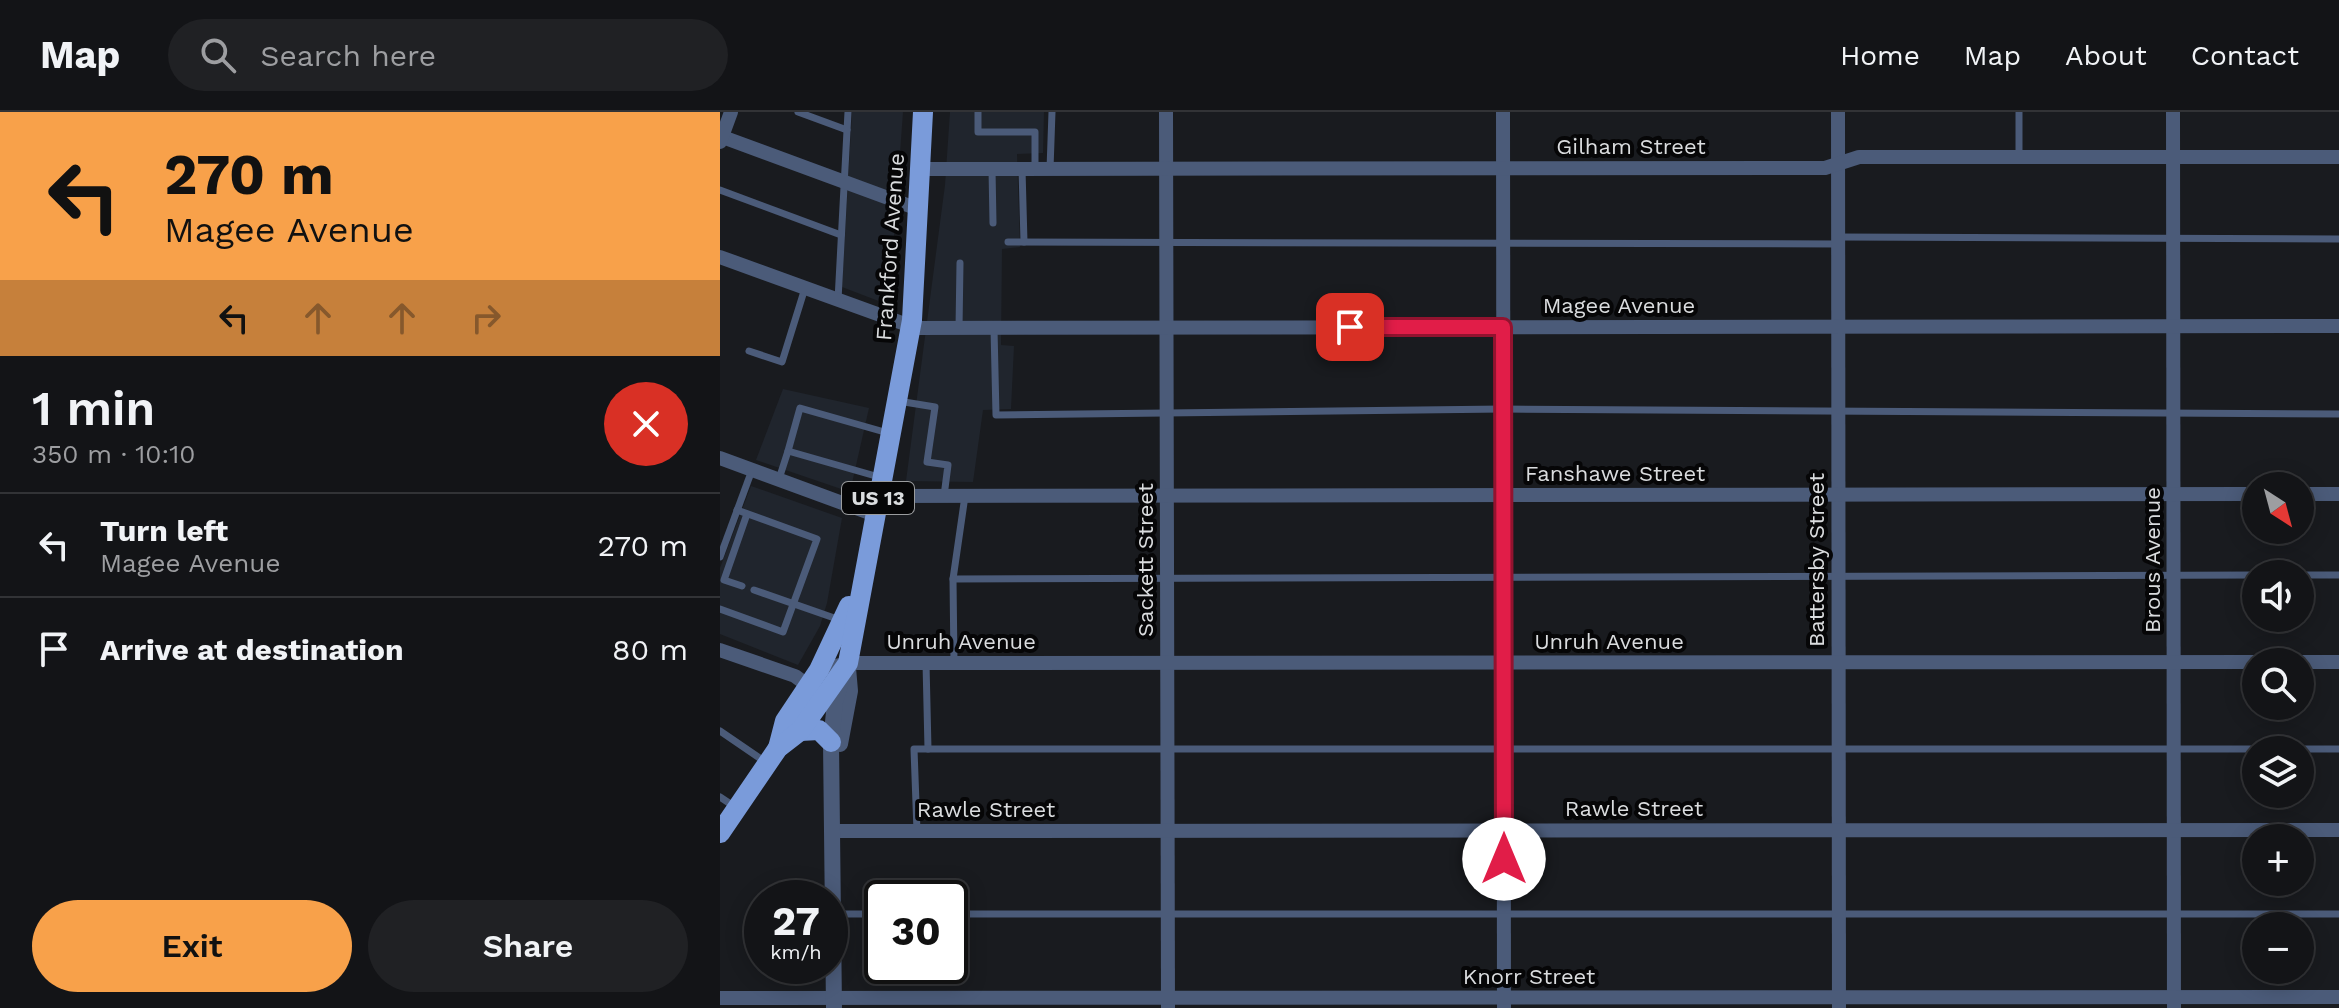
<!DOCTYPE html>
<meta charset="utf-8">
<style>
body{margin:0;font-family:"Work Sans",sans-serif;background:#202124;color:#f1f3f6;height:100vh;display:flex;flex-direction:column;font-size:30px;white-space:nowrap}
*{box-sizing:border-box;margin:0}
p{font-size:26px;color:#9d9ea1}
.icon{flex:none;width:44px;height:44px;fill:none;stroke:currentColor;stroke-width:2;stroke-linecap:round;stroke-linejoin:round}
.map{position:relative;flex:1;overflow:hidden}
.details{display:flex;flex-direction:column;background:#131417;width:720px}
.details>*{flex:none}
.banner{background:#f8a14a;color:#111;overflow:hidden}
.needle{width:52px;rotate:144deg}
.controls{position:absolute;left:1522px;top:360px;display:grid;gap:16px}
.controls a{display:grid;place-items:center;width:72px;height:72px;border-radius:50%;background:#131417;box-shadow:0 4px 20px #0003,0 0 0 2px #323336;font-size:40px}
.speed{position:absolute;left:24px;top:768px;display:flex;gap:16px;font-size:40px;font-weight:700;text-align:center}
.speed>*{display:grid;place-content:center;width:104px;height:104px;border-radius:50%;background:#131417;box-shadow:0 4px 20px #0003,0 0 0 2px #323336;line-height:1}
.speed small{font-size:20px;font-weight:400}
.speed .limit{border:4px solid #111;border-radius:12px;background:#fff;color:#111}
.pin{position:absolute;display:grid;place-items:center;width:68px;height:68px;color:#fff;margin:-34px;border-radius:16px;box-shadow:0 4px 12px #0006}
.me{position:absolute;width:88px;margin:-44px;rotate:0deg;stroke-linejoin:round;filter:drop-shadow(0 0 6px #0008)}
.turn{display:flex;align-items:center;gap:28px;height:168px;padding:0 32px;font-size:36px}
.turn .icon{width:104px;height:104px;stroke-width:2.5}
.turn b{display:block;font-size:56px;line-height:68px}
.lanes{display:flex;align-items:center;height:76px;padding:0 32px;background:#0003;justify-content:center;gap:40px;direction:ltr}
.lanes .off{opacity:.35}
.round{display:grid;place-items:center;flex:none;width:84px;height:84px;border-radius:42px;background:#202124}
.head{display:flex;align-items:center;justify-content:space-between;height:136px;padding:0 32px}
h1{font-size:48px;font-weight:600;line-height:60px}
.primary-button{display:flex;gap:16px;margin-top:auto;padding:16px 32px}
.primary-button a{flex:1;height:92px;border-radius:48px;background:#f8a14a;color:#111;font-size:32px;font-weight:600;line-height:92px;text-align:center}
.primary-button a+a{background:#202124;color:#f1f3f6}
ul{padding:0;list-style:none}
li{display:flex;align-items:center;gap:24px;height:104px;padding:0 32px;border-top:2px solid #323336}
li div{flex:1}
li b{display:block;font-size:30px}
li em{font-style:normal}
header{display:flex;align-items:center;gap:48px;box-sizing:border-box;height:112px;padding:0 40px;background:#131417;border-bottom:2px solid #323336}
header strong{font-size:38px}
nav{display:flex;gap:44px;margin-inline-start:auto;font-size:28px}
.search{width:560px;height:72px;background:#202124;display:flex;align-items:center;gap:20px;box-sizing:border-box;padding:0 28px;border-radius:44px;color:#9d9ea1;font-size:30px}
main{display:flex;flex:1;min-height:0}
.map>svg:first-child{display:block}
</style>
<header>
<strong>Map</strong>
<div class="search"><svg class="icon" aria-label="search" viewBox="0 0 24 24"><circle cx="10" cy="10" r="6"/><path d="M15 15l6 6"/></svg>Search here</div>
<nav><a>Home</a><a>Map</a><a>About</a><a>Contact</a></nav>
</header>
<main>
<section class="details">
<div class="banner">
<div class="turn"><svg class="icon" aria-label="left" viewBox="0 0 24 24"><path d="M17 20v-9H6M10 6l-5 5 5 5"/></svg><div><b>270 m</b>Magee Avenue</div></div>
<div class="lanes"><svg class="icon" aria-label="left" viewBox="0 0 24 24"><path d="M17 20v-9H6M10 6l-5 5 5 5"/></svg><svg class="icon off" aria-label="ahead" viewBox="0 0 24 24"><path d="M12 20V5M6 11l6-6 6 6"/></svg><svg class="icon off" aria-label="ahead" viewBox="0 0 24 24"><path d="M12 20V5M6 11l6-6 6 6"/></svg><svg class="icon off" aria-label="right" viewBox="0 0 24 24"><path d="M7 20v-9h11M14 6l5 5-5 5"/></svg></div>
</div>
<div class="head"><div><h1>1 min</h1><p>350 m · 10:10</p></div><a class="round" style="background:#d93025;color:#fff"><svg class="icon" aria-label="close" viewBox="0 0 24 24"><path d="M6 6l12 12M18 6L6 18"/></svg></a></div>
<ul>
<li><svg class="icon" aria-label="left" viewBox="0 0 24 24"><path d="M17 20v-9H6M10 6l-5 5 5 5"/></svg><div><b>Turn left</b><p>Magee Avenue</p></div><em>270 m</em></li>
<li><svg class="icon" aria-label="arrive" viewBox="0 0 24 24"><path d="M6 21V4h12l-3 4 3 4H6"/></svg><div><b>Arrive at destination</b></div><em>80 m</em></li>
</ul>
<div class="primary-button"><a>Exit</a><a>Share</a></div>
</section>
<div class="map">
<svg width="1619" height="896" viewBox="0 0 1619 896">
<rect width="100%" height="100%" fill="#191b1f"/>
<g fill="#20252d">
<path d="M132,0H183L169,193L122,175Z"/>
<path d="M230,0H324L323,41L297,42L300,135L282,137L281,233L294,234L291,297L263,298L253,370L186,369L225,73Z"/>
<path d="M63,277L149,296L130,380L36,348Z"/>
<path d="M31,374L122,406L107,491L100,514L78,553L0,522V456Z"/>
</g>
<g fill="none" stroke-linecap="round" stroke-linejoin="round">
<g stroke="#4b5b79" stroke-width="7">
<path d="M78,0L127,18"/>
<path d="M258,0V20H315V57"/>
<path d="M1299,45V0"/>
<path d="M272,57L273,111"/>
<path d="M302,57L304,130"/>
<path d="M330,57L332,0"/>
<path d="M0,78L121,123"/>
<path d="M1118,125L1619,127"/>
<path d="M288,130L1118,132"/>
<path d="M118,188L128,0"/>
<path d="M239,216L240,151"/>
<path d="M274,217L276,303L783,297L1619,302"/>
<path d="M29,239L62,250L85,176"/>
<path d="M178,289L215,295L207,350L228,353L224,384"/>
<path d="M159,365L68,339L80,296L168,321"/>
<path d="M59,367L68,339"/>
<path d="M0,445L32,358"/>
<path d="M1580,463H1619"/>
<path d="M233,467L1536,463"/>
<path d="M22,474L4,468L27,402"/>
<path d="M34,478L120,508"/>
<path d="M0,497L63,520L97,427L17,398"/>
<path d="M206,551L208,637"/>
<path d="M234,551L233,467L245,384"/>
<path d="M0,619L44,649"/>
<path d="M0,685L15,695"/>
<path d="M197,719L194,637H1619"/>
<path d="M114,802H162"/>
<path d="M230,802H1619"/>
</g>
<g stroke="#4b5b79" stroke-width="14">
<path d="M446,0L448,896"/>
<path d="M783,0L784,896"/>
<path d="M1118,0L1119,896"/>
<path d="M1453,0L1454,896"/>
<path d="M0,24L198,97"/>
<path d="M0,30L11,0"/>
<path d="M200,57L1105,56L1139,45H1619"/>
<path d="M0,145L196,216L1619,214"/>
<path d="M0,346L155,403"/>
<path d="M1580,382H1619"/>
<path d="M158,384L1536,382"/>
<path d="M0,538L75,564L94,578"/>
<path d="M1580,550H1619"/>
<path d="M99,558L128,551L1536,550"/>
<path d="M114,719L1619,718"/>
<path d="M0,886L1619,885"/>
</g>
<g stroke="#4b5b79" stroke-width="16">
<path d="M120,632L130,579L128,556"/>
<path d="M114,896L111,630L115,590L123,564"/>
</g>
<g stroke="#7a9bda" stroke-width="20">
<path d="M80,619L99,618L111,630"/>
<path d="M58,636L65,609L99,558L129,494"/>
<path d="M0,721L58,636L80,619L128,551L192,208L203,0"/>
</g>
</g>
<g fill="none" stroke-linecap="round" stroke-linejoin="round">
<g stroke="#92132f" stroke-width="20">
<path id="route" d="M630,215H783L784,747"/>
</g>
<use href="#route" stroke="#e11d48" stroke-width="14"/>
</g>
<g text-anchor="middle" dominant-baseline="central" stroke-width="8" stroke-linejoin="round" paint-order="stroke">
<rect fill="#060607" stroke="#9a9c9e" stroke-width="2" x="122" y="370" width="72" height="32" rx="6"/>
<g font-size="20" font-weight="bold" fill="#dadcde">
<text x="158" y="386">US 13</text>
</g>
<g font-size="22" fill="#dadcde" stroke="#060607">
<text x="911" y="34">Gilham Street</text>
<text transform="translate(170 135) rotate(-86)">Frankford Avenue</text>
<text x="899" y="193">Magee Avenue</text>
<text x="895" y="361">Fanshawe Street</text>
<text transform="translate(425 448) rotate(-90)">Sackett Street</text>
<text transform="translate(1096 448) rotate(-90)">Battersby Street</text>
<text transform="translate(1432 448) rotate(-90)">Brous Avenue</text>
<text x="241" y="529">Unruh Avenue</text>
<text x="889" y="529">Unruh Avenue</text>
<text x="914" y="696">Rawle Street</text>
<text x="266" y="697">Rawle Street</text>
<text x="809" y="864">Knorr Street</text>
</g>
</g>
</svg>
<div class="controls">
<a><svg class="needle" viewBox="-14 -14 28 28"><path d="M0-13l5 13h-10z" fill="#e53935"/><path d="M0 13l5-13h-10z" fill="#9d9ea1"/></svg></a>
<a><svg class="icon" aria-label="sound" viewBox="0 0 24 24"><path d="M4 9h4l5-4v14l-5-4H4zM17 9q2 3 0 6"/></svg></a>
<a><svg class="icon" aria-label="search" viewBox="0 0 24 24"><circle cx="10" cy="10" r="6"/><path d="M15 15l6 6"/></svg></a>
<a><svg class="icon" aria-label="layers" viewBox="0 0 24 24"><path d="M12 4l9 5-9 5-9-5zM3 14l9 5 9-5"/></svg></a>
<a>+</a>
<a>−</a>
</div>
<div class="speed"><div>27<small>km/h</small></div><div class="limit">30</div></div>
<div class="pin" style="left:630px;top:215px;background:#d93025"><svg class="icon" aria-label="arrive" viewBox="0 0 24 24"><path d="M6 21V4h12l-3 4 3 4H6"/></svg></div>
<svg class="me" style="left:784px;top:747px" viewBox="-20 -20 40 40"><circle r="19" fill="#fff"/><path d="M0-13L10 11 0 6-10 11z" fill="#e11d48"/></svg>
</div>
</main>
